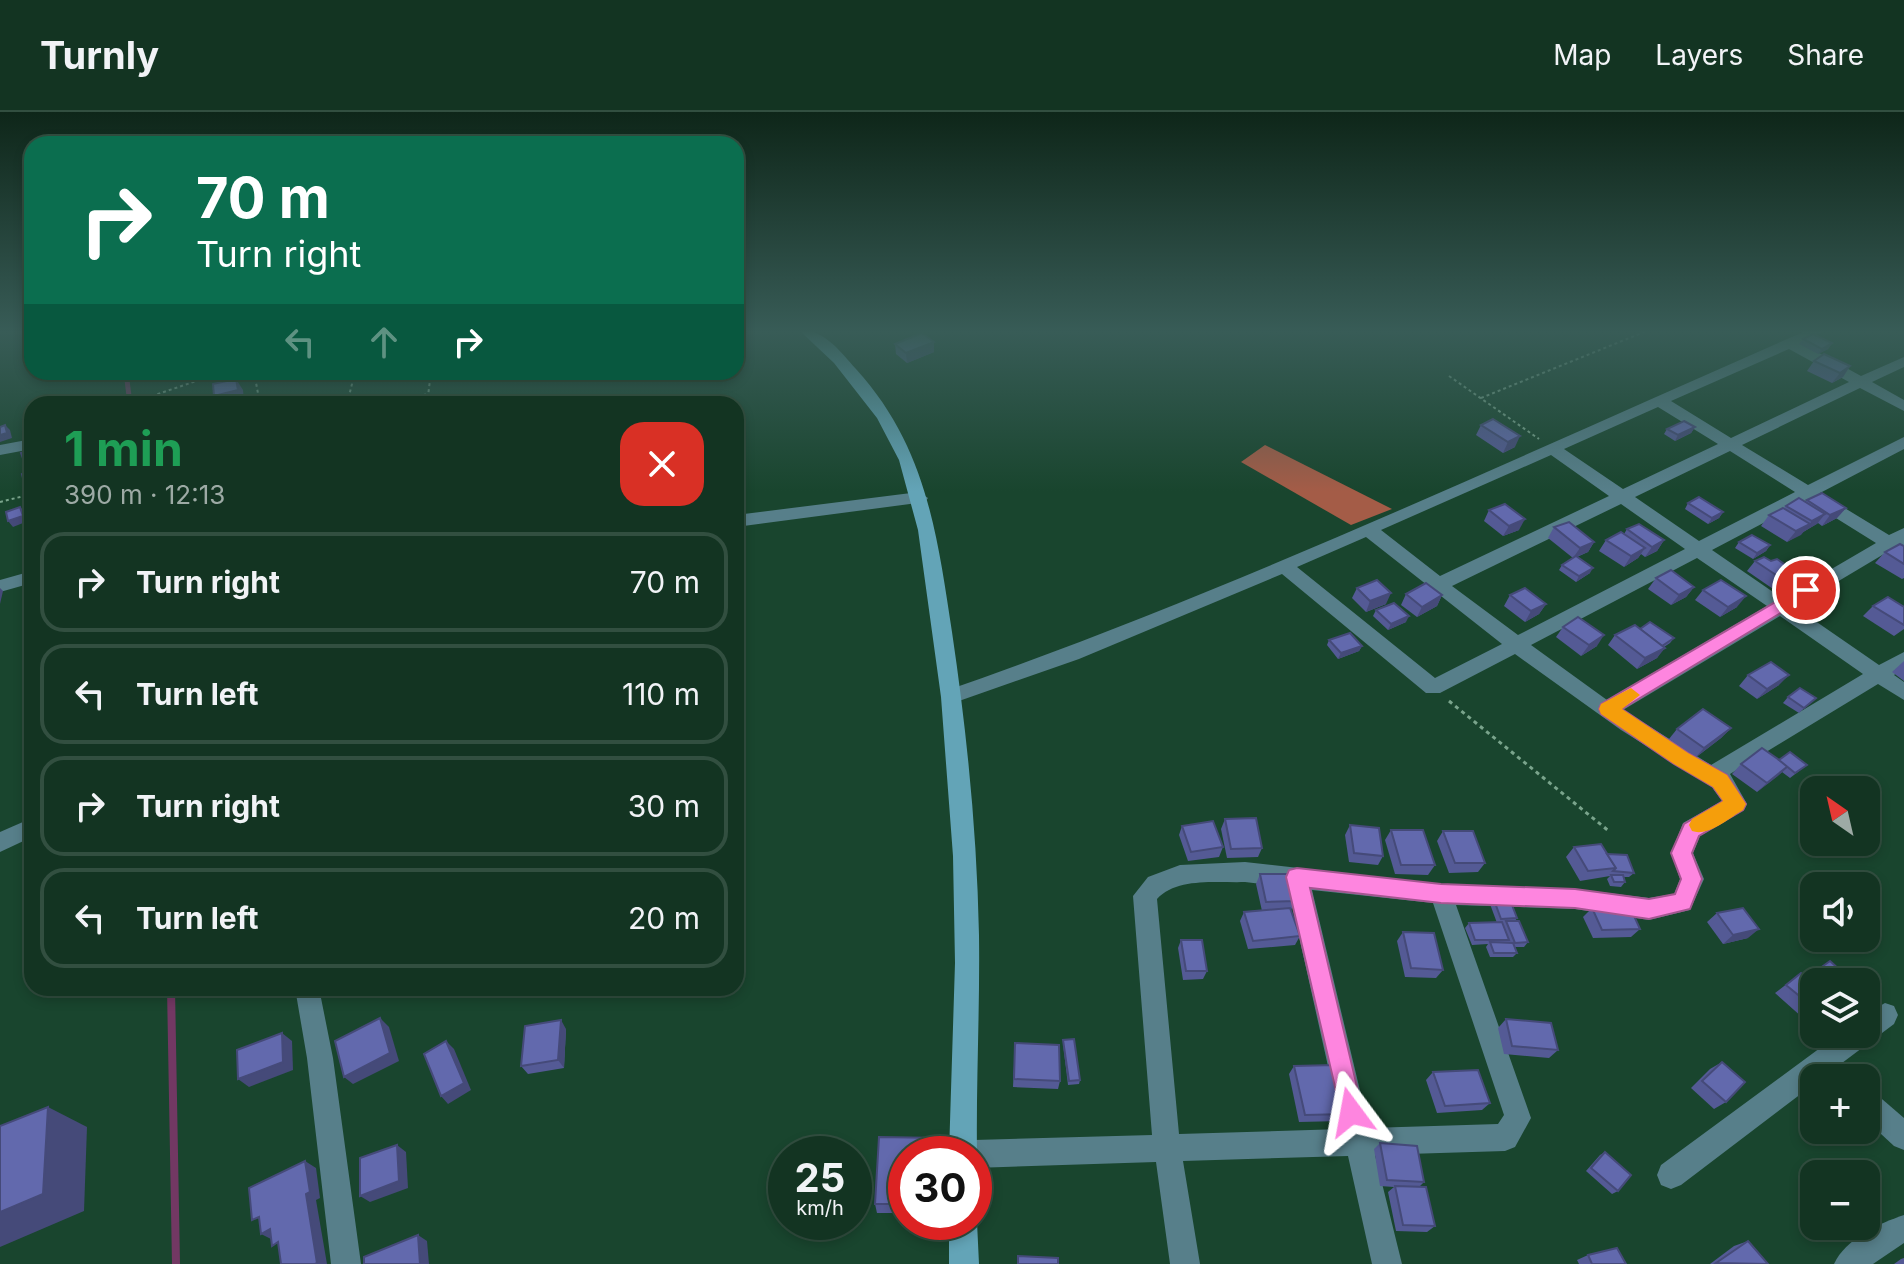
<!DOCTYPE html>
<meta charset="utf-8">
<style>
body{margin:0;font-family:Inter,sans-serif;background:#203f2f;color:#f1f3f6;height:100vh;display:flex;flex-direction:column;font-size:30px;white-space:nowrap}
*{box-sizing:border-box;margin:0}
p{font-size:26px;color:#9daaa5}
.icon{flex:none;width:44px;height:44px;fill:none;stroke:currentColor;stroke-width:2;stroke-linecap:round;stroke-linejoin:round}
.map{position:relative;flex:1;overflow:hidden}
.sheet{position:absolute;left:24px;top:284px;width:720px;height:600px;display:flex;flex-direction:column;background:#133422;border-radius:24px;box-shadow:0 4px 12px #0003,0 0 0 2px #324f40}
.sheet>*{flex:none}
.top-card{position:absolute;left:24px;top:24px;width:720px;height:244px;border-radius:24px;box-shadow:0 4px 12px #0003,0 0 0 2px #324f40;background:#0b6e4f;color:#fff;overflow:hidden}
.needle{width:52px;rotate:326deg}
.tools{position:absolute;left:1800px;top:664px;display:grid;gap:16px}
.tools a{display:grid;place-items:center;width:80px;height:80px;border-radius:16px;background:#133422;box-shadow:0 4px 12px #0003,0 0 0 2px #324f40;font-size:40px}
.speed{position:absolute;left:768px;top:1024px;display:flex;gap:16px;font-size:40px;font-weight:700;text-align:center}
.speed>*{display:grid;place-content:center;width:104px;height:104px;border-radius:50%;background:#133422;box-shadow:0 4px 12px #0003,0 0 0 2px #324f40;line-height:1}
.speed small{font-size:20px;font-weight:400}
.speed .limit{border:12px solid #d22;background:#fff;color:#111}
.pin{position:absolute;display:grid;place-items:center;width:68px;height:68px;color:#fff;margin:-34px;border:4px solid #fff;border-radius:50%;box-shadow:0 2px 8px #0007}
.me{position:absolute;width:88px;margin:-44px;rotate:347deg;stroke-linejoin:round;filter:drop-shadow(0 0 6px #0008)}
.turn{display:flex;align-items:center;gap:28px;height:168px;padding:0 40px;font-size:36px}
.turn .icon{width:104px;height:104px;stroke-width:2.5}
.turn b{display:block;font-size:56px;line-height:68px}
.lanes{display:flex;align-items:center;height:76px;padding:0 40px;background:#0003;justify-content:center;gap:40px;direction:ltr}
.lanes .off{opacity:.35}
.round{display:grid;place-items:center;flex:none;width:84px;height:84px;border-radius:24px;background:#203f2f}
.summary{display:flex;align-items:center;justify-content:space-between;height:136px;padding:0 40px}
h1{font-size:48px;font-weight:700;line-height:60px;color:#1e9e55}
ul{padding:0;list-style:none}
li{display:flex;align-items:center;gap:24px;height:100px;margin:0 16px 12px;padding:0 24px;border:4px solid #324f40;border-radius:24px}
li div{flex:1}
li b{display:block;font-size:30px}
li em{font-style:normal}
header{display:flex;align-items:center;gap:48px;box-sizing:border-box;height:112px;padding:0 40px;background:#133422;border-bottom:2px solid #324f40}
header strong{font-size:38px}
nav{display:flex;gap:44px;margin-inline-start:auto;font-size:28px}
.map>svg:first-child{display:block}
</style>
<header>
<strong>Turnly</strong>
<nav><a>Map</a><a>Layers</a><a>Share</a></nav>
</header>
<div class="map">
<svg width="1904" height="1152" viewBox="0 0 1904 1152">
<rect width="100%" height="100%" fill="#19452e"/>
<path fill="#a45c47" d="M1265,333L1392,397L1351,413L1241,350Z"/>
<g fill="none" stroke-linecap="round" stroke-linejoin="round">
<path stroke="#723863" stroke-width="5" d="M126,260L130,292"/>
<path stroke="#723863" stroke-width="8" d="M171,876L176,1152"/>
<g stroke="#7aa48c" stroke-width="2" stroke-dasharray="3 3" stroke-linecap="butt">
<path d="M254,260L260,292"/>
<path d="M1449,264L1539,327"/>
<path d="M146,286L223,260"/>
<path d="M1481,286L1649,218"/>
<path d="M347,292L355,260"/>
<path d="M388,292L428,282"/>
<path d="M427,292L431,260"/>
<path d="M0,390L32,382"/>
</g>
<path stroke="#7aa48c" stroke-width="3" stroke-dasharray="4 4" stroke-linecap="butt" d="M1449,589L1610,720"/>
<g fill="#577f8a" fill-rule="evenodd">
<path d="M1808,218H1826L1801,231L1861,264L1904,245V255L1872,270L1904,288V299L1860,276L1742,333L1808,373L1904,325V337L1820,381L1889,423L1904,416V446L1889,439L1795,495L1879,553L1904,540V556L1894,563L1904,570V588L1878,572L1730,662L1747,692L1744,698L1700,724L1693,741L1704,767L1690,798L1649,808L1575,797L1456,793L1531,1006L1515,1035L1505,1039L1375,1043L1402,1152H1372L1348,1044L1183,1049L1200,1152H1170L1156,1050L974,1056V1042H960L964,1032L974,1028L1152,1023L1133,784L1148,765L1180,753L1245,750L1441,772L1575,777L1649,786L1674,782L1680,767L1671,741L1683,711L1722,689L1712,675L1621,618L1515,542L1440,581H1426L1282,462L1079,547L959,589H945L942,584L945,579C1239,477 1523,342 1808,218ZM1789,237L1849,270L1731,326L1671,289ZM1658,295L1718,332L1623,377L1564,337ZM1730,339L1795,380L1699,429L1635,385ZM1551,343L1609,384L1440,464L1381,418ZM1807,388L1876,431L1782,486L1712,438ZM1621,392L1685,437L1518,523L1452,474ZM1366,425L1502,532L1435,566L1297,455ZM1697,446L1767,494L1607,588L1531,533ZM1780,504L1863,562L1711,653L1623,598ZM1245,770L1288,775L1342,1017L1179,1022L1157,787C1177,765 1217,771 1245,770ZM1312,778L1433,791L1504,1003L1498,1012L1369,1016Z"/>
<path d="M32,327V337L0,343V333Z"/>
<path d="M919,380L928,386L925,390L736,415V403Z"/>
<path d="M32,459V471L0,480V468Z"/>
<path d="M32,706V725L0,740V720Z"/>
<path d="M295,876H319L333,946L361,1152H331L307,946Z"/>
<path d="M1885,891L1894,894L1898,903L1894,912L1842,951L1853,966H1814V972L1681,1073L1671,1077L1661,1073L1657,1063L1661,1053L1839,922H1866V902Z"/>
<path d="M1866,977L1875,981L1904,1006V1038L1894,1034L1866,1008Z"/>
<path d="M1904,1103V1131L1873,1152H1834C1845,1127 1880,1111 1904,1103Z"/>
</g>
<g fill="#63a4b7" fill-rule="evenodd">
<path d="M799,218C824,217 840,239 856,257C926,334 937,421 952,520C967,621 977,722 979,823C980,896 976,969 977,1042L974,1048V1042H949L955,851L953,744L941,585L918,418L899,348L877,306L834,251Z"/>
<path d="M974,1102L977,1110L979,1152H949V1110H974Z"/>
</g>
</g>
<g fill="#545a95">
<path d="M1803,227L1832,231L1828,237L1818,242L1799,232Z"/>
<path d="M895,232L934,240L907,251L896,242Z"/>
<path d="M1814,249L1850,254L1843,265L1832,271L1807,259Z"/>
<path d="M1481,313L1515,335L1503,341L1476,323Z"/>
<path d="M1695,315L1691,321L1675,329L1664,322L1667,317Z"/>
<path d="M1807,388L1846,396L1837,406L1822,414L1818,411L1787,430L1761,414L1769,403L1784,396L1786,394L1805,390Z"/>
<path d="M1688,391L1723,400L1719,406L1708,412L1685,397Z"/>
<path d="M1489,398L1519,418L1503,424L1484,409Z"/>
<path d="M1554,415L1594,430L1588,440L1577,445L1590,461L1576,470L1559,458L1562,453L1573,446L1548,426Z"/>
<path d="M1627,417L1664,428L1657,439L1645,445L1641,442L1638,446L1624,455L1599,439L1606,428L1624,422Z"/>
<path d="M1739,430L1770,433L1766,439L1753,447L1735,436Z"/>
<path d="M1904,434V466L1902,467L1875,451L1885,440Z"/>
<path d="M1755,449H1771L1799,462L1790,472L1776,479L1747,459Z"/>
<path d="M1656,466L1694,475L1686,485L1671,493L1648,477Z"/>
<path d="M1357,476L1386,492L1366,500L1352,486Z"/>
<path d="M1703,478L1737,495L1720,505L1695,488Z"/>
<path d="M1406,482L1442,483L1437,494L1417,505L1401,493Z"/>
<path d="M1510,483L1546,492L1539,502L1525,510L1504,494Z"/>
<path d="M1873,494L1904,495V517L1894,524L1863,504Z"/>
<path d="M1376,498L1406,510L1388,518L1373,504Z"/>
<path d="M1563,515L1597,534L1581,544L1556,525Z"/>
<path d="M1640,517L1674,526L1670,531L1664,535L1657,546L1637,557L1608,533L1615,523Z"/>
<path d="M1329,528L1362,534L1359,539L1338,547L1327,533Z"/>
<path d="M1904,549V569L1892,560Z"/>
<path d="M1748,563L1779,573L1757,587L1739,574Z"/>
<path d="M1788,585L1816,586L1799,601L1783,591Z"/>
<path d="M1731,616L1721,626L1695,646L1669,627L1677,617Z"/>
<path d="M1779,648L1807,653L1790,666L1782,660L1757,680L1732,662L1741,652Z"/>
<path d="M1225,707L1262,736L1258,745L1227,746L1221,717Z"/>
<path d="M1350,713L1383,744L1378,753L1349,750L1345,723Z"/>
<path d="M1182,714L1223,735L1219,745L1188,749L1179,723Z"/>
<path d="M1391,718L1435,753L1428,763L1395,762L1385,728Z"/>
<path d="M1443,719L1485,751L1478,760L1449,761L1437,729Z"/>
<path d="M1574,735L1607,742L1634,761L1629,765H1623L1625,770L1621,775L1610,774L1607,767L1610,764L1580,769L1566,745Z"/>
<path d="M1260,762L1295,789L1291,798L1300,824L1295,833L1248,837L1240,809L1244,800L1262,799L1256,772Z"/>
<path d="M1494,788L1517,806L1515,809L1528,830L1524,835H1515L1517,841L1513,845H1490L1486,835L1488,832L1472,833L1465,816L1469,811H1497L1490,792Z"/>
<path d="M1592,796L1640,817L1631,825L1593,826L1583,805Z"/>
<path d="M1717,801L1748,826L1723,832L1707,810Z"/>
<path d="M1403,820L1443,858L1436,866L1405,865L1397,829Z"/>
<path d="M1181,828L1207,859L1203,867L1183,868L1178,836Z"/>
<path d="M1830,849L1853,870H1814V913L1812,914L1775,881L1801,861L1806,866Z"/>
<path d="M1506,907L1558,938L1549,946L1504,942L1498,916Z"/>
<path d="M566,917L564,956L528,962L521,954Z"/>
<path d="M1063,928L1080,968L1079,972L1068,973L1063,932Z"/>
<path d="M1015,931L1060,969L1058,977L1013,975Z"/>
<path d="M1722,950L1726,990L1714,997L1691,976L1710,957Z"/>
<path d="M1294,954L1347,1002L1341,1009L1299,1010L1289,962Z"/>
<path d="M1433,960L1490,991L1482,998L1437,1001L1426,968Z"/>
<path d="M1380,1031L1424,1070L1419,1075L1435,1114L1427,1120L1396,1119L1388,1080L1394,1075L1380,1074L1374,1037Z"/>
<path d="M1605,1040L1618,1079L1612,1082L1586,1059L1600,1043Z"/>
<path d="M906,1042V1101H877L875,1092Z"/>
<path d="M1748,1129L1768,1152H1710L1734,1134Z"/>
<path d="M1588,1143L1626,1152H1579L1577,1148Z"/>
<path d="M1904,1146V1152H1894L1901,1147Z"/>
</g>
<g fill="#454a79">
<path d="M934,230V240L907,251L906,241Z"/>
<path d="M1832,231L1828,237L1818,242L1822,237Z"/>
<path d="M1850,254L1843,265L1832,271L1840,261Z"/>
<path d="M236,267L243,278L244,289L231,292H219L214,284Z"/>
<path d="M5,313L10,318L12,326L0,330V323Z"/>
<path d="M1695,315L1691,321L1675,329L1678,323Z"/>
<path d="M1520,324L1515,335L1503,341L1508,330Z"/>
<path d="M32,347V354L28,355L24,349Z"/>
<path d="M32,368V374L29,376L24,370Z"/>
<path d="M20,395L25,400L28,409L13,415L8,409Z"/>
<path d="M1846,396L1837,406L1822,414L1830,403Z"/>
<path d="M1723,400L1719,406L1708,412L1712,406Z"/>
<path d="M1825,402L1817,412L1803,420L1812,409Z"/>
<path d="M1525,407L1519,418L1503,424L1509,414Z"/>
<path d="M1810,412L1801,423L1787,430L1796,419Z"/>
<path d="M1664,428L1657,439L1645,445L1652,435Z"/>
<path d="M1594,430L1588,440L1573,446L1580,436Z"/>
<path d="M1770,433L1766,439L1753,447L1757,441Z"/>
<path d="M1645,436L1638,446L1624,455L1631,444Z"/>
<path d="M1593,456L1590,461L1576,470L1579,464Z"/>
<path d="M1799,462L1790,472L1776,479L1785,469Z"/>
<path d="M1694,475L1686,485L1671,493L1679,483Z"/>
<path d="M0,476L3,479L0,492Z"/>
<path d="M1391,481L1386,492L1366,500L1370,489Z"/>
<path d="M1442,483L1437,494L1417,505L1422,495Z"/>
<path d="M1746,484L1737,495L1720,505L1728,495Z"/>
<path d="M1546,492L1539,502L1525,510L1531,499Z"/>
<path d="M1409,504L1406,510L1388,518L1391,512Z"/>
<path d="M1604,523L1597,534L1581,544L1589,533Z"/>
<path d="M1362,534L1359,539L1338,547L1341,541Z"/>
<path d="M1665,536L1657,546L1637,557L1645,546Z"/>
<path d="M1789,563L1779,573L1757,587L1767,577Z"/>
<path d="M1731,616L1721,626L1695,646L1704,636Z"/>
<path d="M1788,654L1778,664L1757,680L1767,671Z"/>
<path d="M1759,817L1748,826L1723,832L1733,823Z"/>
<path d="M236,876H253L242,881Z"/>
<path d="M388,876H415L394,885L386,877Z"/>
<path d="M380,906L389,915L399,949L353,972L344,965Z"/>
<path d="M561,908L566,917L564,956L558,948Z"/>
<path d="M282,921L292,929L293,958L249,975L238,967Z"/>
<path d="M446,929L454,937L471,978L448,992L441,984Z"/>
<path d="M48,995L87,1015L84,1099L0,1135V1100Z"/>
<path d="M397,1033L406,1040L408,1076L370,1090L360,1084Z"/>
<path d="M305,1049L316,1056L320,1086L316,1088L327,1152H315L306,1082Z"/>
<path d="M270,1117L273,1128L261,1122Z"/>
<path d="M418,1123L427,1129L429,1152H420Z"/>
</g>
<g fill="#6269ad" stroke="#454a79" stroke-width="2">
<path d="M922,221L934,230L906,241L895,232Z"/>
<path d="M1813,222L1832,231L1822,237L1803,227Z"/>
<path d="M1824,242L1850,254L1840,261L1814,249Z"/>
<path d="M236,267L238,278L214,284L213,272Z"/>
<path d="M1493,307L1520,324L1508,330L1481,313Z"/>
<path d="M1684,309L1695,315L1678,323L1667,317Z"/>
<path d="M5,313L7,321L0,323V315Z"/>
<path d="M32,338V347L24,349L21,341Z"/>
<path d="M32,358V368L24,370L22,362Z"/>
<path d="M1822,381L1846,396L1830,403L1807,388Z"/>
<path d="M1699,385L1723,400L1712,406L1688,391Z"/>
<path d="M1799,386L1825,402L1812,409L1786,394Z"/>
<path d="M1505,392L1525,407L1509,414L1489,398Z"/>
<path d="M20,395L23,404L8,409L6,400Z"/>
<path d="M1783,396L1810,412L1796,419L1769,403Z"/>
<path d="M1569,410L1594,430L1580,436L1554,415Z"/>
<path d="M30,412H32V429L27,430Z"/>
<path d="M1639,412L1664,428L1652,435L1627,417Z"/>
<path d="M1621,420L1645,436L1631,444L1606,428Z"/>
<path d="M1752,423L1770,433L1757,441L1739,430Z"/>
<path d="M1900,432L1904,434V452L1885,440Z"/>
<path d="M1576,444L1593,456L1579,464L1562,453Z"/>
<path d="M1764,445L1771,449L1777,447L1799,462L1785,469L1755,449Z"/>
<path d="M1671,458L1694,475L1679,483L1656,466Z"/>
<path d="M1377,468L1391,481L1370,489L1357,476Z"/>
<path d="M1721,468L1746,484L1728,495L1703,478Z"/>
<path d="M1426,471L1442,483L1422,495L1406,482Z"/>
<path d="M1525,476L1546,492L1531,499L1510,483Z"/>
<path d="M1888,485L1904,495V513L1873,494Z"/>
<path d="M1394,491L1409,504L1391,512L1376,498Z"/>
<path d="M1578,505L1604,523L1589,533L1563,515Z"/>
<path d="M1650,510L1674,526L1662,534L1640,517Z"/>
<path d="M1635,513L1665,536L1645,546L1615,523Z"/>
<path d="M1350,521L1362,534L1341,541L1329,528Z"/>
<path d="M1771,550L1789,563L1767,577L1748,563Z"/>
<path d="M1800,576L1816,586L1804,596L1788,585Z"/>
<path d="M1703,597L1731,616L1704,636L1677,617Z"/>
<path d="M1762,636L1788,654L1767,671L1741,652Z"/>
<path d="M1790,640L1807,653L1795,661L1779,648Z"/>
<path d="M1256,706L1262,736L1231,737L1225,707Z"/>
<path d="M1213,709L1223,735L1191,740L1182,714Z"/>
<path d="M1350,713L1379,716L1383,744L1354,741Z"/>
<path d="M1391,718H1423L1435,753H1401Z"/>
<path d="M1443,719H1473L1485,751H1455Z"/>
<path d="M1601,732L1616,756L1588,759L1574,735Z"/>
<path d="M1607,742L1627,743L1634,761L1613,759L1616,756Z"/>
<path d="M1260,762H1288L1295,789L1266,790Z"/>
<path d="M1611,763H1623L1625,770H1614Z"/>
<path d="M1494,788H1510L1517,806L1501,807Z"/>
<path d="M1630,795L1640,817L1602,818L1592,796Z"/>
<path d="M1290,796L1300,824L1253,829L1244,800Z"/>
<path d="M1743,796L1759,817L1733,823L1717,801Z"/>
<path d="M1506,809H1519L1528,830L1515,831Z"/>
<path d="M1502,810L1509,828H1475L1469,811Z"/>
<path d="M1403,820L1434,821L1443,858L1411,856Z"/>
<path d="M1181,828H1202L1207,859H1186Z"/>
<path d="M1490,830L1513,831L1517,841H1494Z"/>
<path d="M1830,849L1853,870H1821L1812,862Z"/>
<path d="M1801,861L1814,872V896L1786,873Z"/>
<path d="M380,906L390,941L344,965L335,929Z"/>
<path d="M1506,907L1551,911L1558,938L1512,934Z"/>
<path d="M561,908L558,948L521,954L525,914Z"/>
<path d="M282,921L283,950L238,967L237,938Z"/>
<path d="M1074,927L1080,968L1069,969L1063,928Z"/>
<path d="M446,929L464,971L441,984L424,942Z"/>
<path d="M1015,931L1059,933L1060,969L1014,967Z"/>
<path d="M1722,950L1745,970L1726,990L1702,969Z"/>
<path d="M1335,953L1347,1002L1305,1003L1294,954Z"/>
<path d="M1478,958L1490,991L1445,994L1433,960Z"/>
<path d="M48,995L43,1082L0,1100V1014Z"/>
<path d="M879,1025L940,1026L939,1042H906V1092H875Z"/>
<path d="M1380,1031L1417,1034L1424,1070L1387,1068Z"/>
<path d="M397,1033L399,1069L360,1084V1046Z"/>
<path d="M1605,1040L1631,1063L1618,1079L1591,1056Z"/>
<path d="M305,1049L310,1080L306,1082L317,1151L315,1152H281L278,1130L272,1134L270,1117L261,1122L259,1105L252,1108L249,1076Z"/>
<path d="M1395,1074L1426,1075L1435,1114L1403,1113Z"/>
<path d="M418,1123L420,1152H364V1145Z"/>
<path d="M1748,1129L1768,1152L1716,1151Z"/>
<path d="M1617,1136L1626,1152H1592L1588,1143Z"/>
<path d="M1018,1144L1058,1146V1152H1018Z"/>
</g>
<linearGradient id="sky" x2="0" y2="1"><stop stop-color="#0e2619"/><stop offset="0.58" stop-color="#385c57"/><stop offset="1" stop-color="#385c57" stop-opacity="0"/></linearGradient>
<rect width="1904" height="379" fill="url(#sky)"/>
<path fill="#fe85df" stroke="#a55691" stroke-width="2" d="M1806,472L1814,478L1812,482L1622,597L1688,641L1727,663L1746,692L1743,698L1699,724L1692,741L1702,767L1690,797L1649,807L1575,796L1441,791L1310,776L1363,1000L1360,1009L1351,1012L1343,1009L1286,765L1289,758L1297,756L1441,772L1575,777L1649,787L1675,782L1681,767L1671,741L1684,712L1723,689L1713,675L1674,652L1601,602L1599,597L1601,592Z"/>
<path fill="#f59e0b" d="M1631,576L1640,583L1622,597L1688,641L1727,663L1746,692L1743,698C1729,706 1708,725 1692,719L1689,713L1692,707L1723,689L1713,675L1674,652L1601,602L1599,597L1601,592Z"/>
</svg>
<div class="tools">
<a><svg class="needle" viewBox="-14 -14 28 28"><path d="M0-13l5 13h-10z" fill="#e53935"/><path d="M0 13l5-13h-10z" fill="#9daaa5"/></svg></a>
<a><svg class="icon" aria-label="sound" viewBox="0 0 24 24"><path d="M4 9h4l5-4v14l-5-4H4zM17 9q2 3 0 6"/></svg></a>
<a><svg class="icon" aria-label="layers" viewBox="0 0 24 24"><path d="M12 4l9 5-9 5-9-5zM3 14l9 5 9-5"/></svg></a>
<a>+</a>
<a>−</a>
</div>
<div class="speed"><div>25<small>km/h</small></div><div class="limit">30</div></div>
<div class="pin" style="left:1806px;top:478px;background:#d93025"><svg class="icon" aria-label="arrive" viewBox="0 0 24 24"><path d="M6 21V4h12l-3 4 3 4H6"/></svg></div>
<svg class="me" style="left:1351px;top:1000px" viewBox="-20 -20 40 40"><path d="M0-17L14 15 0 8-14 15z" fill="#fe85df" stroke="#fff" stroke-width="4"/></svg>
<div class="top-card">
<div class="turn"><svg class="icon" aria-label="right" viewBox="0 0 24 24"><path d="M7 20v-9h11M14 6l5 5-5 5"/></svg><div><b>70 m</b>Turn right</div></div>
<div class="lanes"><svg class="icon off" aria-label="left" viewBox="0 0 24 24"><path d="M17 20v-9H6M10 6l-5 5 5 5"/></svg><svg class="icon off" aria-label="ahead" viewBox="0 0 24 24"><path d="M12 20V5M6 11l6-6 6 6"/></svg><svg class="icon" aria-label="right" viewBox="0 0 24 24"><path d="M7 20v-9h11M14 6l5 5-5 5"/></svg></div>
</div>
<section class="sheet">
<div class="summary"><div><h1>1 min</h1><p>390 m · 12:13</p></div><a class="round" style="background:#d93025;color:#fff"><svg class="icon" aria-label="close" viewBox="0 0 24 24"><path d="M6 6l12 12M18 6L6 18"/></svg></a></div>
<ul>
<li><svg class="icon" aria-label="right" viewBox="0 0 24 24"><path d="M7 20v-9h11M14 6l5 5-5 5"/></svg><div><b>Turn right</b></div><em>70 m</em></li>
<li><svg class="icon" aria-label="left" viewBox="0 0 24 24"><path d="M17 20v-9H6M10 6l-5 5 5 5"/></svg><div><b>Turn left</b></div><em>110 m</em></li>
<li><svg class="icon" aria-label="right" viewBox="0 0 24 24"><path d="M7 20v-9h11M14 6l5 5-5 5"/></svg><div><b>Turn right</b></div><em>30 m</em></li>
<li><svg class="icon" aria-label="left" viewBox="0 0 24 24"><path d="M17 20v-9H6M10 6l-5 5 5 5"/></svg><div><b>Turn left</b></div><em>20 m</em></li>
</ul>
</section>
</div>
